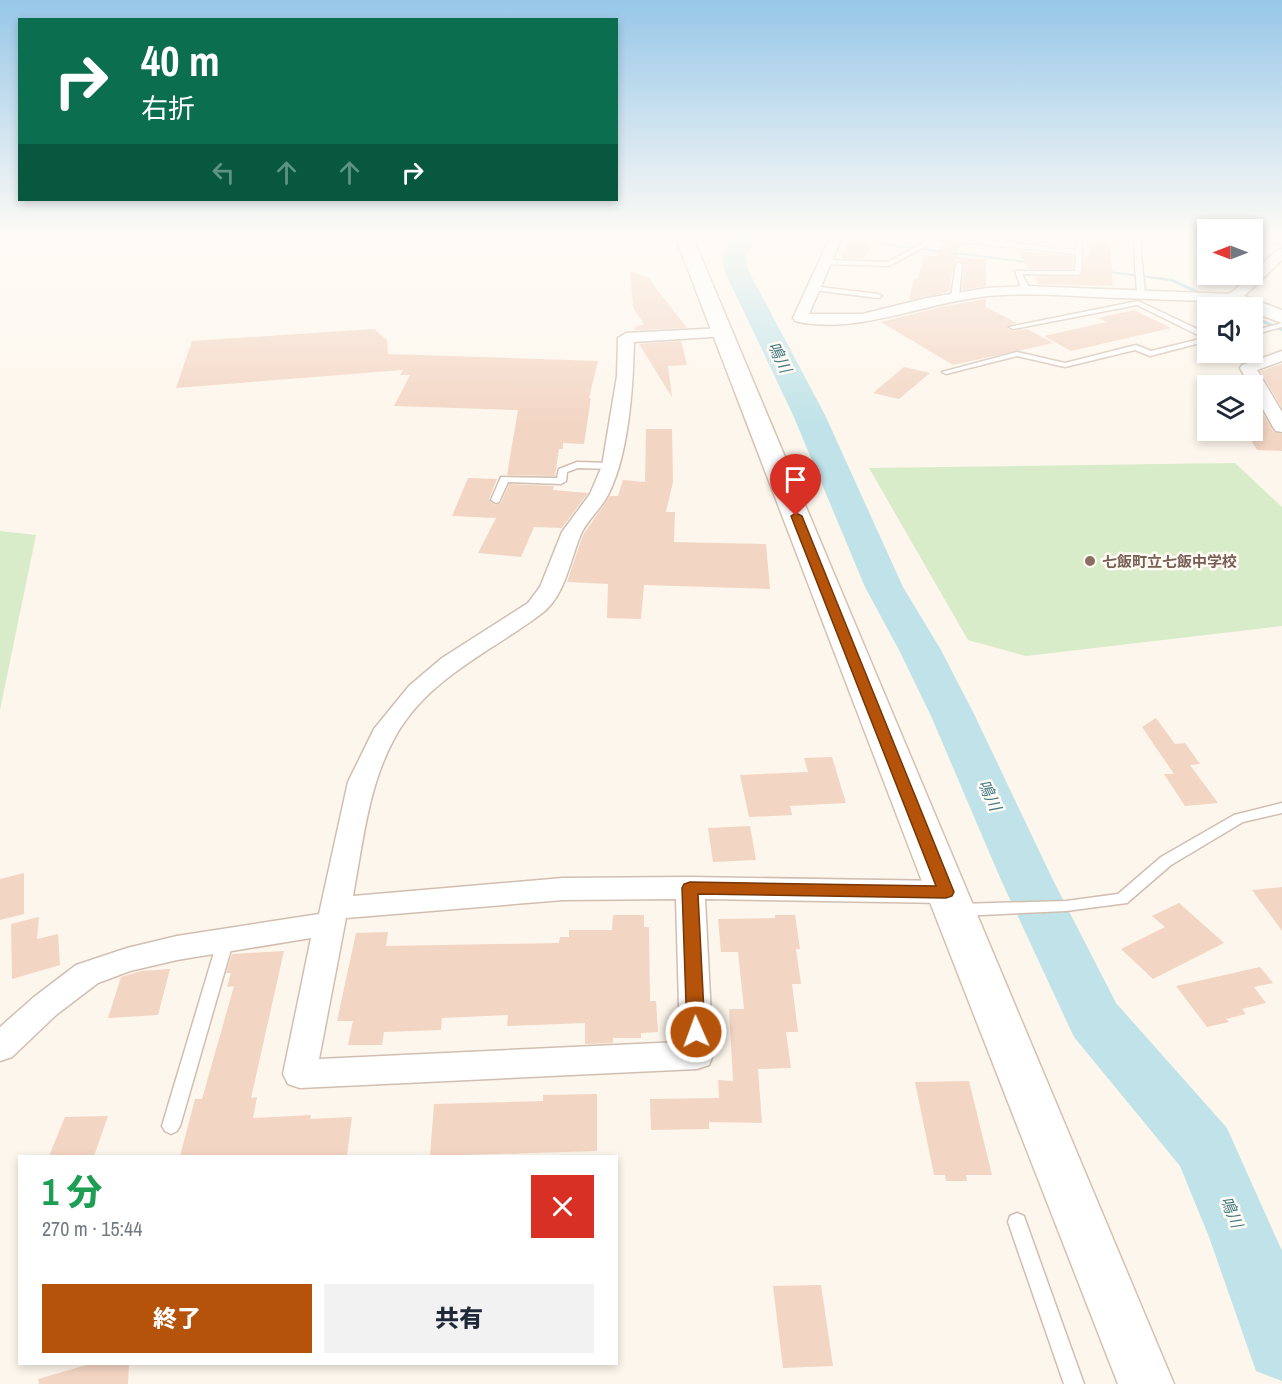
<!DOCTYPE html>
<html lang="ja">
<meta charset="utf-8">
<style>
body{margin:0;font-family:"Archivo Narrow","Noto Sans JP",sans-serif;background:#f2f2f3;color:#1f2937;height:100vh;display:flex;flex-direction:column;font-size:22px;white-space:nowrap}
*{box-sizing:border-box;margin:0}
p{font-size:20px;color:#747a83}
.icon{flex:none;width:33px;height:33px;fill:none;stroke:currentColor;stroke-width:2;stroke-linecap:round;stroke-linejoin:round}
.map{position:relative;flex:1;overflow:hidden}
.sheet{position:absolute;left:18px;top:1155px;width:600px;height:210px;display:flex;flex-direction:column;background:#fff;border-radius:0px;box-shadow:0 3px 9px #0003}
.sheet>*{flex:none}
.top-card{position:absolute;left:18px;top:18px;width:600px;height:183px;border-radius:0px;box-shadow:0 3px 9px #0003;background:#0b6e4f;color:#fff;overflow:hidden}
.needle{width:39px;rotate:270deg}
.controls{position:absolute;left:1197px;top:219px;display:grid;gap:12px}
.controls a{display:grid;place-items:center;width:66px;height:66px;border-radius:0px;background:#fff;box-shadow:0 3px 9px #0003;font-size:30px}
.pin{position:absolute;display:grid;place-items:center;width:51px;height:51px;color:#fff;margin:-62px -26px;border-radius:50% 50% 50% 0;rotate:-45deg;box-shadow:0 0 6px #0007}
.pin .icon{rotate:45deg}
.me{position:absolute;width:66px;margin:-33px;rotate:358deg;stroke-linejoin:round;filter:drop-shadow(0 0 4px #0008)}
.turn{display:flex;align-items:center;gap:21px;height:126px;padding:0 24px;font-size:27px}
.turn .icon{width:78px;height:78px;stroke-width:2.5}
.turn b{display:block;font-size:42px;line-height:51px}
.lanes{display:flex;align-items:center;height:57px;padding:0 24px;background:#0003;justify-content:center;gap:30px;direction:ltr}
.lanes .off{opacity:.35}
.round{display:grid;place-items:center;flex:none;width:63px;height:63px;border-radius:0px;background:#f2f2f3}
.overview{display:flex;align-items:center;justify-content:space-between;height:102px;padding:0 24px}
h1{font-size:36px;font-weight:800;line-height:45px;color:#1e9e55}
.primary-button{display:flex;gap:12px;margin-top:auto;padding:12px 24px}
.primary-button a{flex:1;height:69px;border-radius:0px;background:#b45309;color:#fff;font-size:24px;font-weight:800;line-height:69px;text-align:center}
.primary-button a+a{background:#f2f2f3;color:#1f2937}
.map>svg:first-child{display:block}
</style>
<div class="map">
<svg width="1282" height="1384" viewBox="0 0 1282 1384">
<rect width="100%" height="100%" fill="#fdf6ec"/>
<g fill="#d8ecc9">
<path d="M1235,463L1282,507V626L1026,656L968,640L869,468Z"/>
<path d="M0,531L36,535L0,710Z"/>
</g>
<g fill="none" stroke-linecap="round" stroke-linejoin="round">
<g fill="#a5d3da" fill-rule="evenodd">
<path d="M881,243L1035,262L1037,263L1035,264L880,245L879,244Z"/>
<path d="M1101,270L1173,279L1235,308H1228L1170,281L1103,272L1101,271Z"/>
<path d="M1252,315L1282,328V331L1252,318Z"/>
</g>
<path fill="#bfe3e8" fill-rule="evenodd" d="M738,233H763L746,252L748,270L825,415L903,587L941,650L975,716L1053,880L1116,1003L1227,1128L1282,1251V1381L1256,1371L1209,1237L1180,1166L1074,1037L1066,1020L1001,880L931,716L899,650L865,587L793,415L724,270L722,251Z"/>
</g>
<g fill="#f3d5c3">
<path d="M854,233H876L864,259L841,258Z"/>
<path d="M1091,233H1110L1113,286L1038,284L1034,276L1078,277L1082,275L1084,257H1089Z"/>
<path d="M941,242L959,244L956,257L986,259V286L962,290L964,264L958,260L954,264L949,292L909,300L914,278L917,280L924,255L937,256Z"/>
<path d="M1018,251L1074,256L1073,269H1029Z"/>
<path d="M630,271L648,278L687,328L635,330V327L644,324L633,307Z"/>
<path d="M986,299V307L1017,323L1009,325L1008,329L1013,331L1027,329L1053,343L953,365L881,322L941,307Z"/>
<path d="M1134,310L1171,328L1071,351L1044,336L1107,322L1098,318Z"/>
<path d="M374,329L387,340L388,354L598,361L589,398H591L584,444L563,443V449H559L555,476L507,475L518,410L394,406L410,375H400L403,370L176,388L192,341Z"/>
<path d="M681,341L687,365L668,366L672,397L639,344Z"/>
<path d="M1282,364V408L1260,371Z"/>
<path d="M904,367L930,373L899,399L873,393Z"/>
<path d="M1252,395L1274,432L1282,434V451L1257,450L1252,442Z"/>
<path d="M646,429H672L673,482L666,512H675L674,542L766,544L770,589L644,585L641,619L607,618L608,584L567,582L583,535L610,496H618L623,480L645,482Z"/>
<path d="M468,478L497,479L489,499L495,505L501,503L509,484L554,486L553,490L588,493L562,528L534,527L521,557L478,553L496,518L452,516Z"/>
<path d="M1156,718L1175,744L1185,743L1200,764L1190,765L1218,803L1185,806L1164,774H1174L1142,727Z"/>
<path d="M832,757L846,803L790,806L792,815L749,817L740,775L808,772L804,758Z"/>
<path d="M750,826L756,860L713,862L708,828Z"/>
<path d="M24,873V914L0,920V879Z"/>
<path d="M1282,887V931L1252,890Z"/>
<path d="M1179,903L1224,943L1153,979L1121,949L1165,927L1152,916Z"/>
<path d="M613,915H644V927H649L650,1001H656L658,1032L641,1033V1038H613V1043L585,1044V1023L507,1026L508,1015L442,1018L441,1030L384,1032L382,1045H348L353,1021H337L356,933L388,932L386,946L559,943L560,937H569V930H612Z"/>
<path d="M775,915H795L800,949H796L801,984H792L798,1032H786L791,1068L758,1069L762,1123L709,1122V1129L651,1130L650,1099L719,1098L718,1080L733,1081L729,1009H744L738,952H721L718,919L775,918Z"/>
<path d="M39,917L37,939L58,934L60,965L12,979L11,924Z"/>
<path d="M284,951L251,1098L257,1097L253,1118L311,1115L310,1119L352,1117L347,1156H180L195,1099H202L234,986L227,987L231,973H226L232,954Z"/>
<path d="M1260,967L1273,983L1254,987L1266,1003L1242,1009L1246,1014L1226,1019L1229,1022L1207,1027L1176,986Z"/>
<path d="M170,969L158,1015L108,1018L121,977L141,971Z"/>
<path d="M969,1081L992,1175H966L967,1181H946L945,1175H934L915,1082Z"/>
<path d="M597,1094V1151L430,1156L434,1104L543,1101V1095Z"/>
<path d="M108,1116L94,1156H49L65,1117Z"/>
<path d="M821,1285L833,1366L783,1368L773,1286Z"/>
<path d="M90,1364H129L128,1384H39L38,1379Z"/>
</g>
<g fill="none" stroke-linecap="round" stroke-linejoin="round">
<g stroke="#d1beb0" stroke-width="3">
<g id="lane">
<path d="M893,233L928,234L929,233H935L934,235L999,242L1001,233H1007L1006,242L1076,250L1077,233H1083L1081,273L1078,275L1022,274L1030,290L1026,292L1022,290L1015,271H1075L1076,254L932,239L928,245L889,266L825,264L822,262L825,260L888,262L923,243L926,238Z"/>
<path d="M1133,233H1139L1145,293L1141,295L1137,293Z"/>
<path d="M959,262L962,264L959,297L955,299L951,297L956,264Z"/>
<path d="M811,286L878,294L882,296L878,298L814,290H811Z"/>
<path d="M1138,301L1208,334V341L1150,356L1135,350L1065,367L1017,356L946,374L942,372L1017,352L1065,363L1136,345L1151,351L1204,338L1137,305L1013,329L1009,327Z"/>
<path d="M1282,323V327L1252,335V331Z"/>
<path d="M577,462L611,463L616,466L611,469L578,468L567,472L566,481L561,484L508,482L499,502L496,503L491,500L501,477L557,478L559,469Z"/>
<path d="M1282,803V813L1243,822L1171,865L1127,903L1066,911L960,916L955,914L953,910L955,906L960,904L1066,901L1118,894L1161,857L1234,815Z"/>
<path d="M226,933L231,935L234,939L180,1126L177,1131L171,1134L165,1131L162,1126L218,939L221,935Z"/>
<path d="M1017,1213L1024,1216L1026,1222L1084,1384H1064L1008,1222L1010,1216Z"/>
</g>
</g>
<g stroke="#d1beb0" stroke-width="3">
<g id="street">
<path d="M832,233H844L809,314H862L927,298L987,288L1026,286L1230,294L1277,250L1282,249V260L1239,301L1234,302C1187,300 1140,299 1093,297C1058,295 1023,293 988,296C926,302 856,336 795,321L793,318Z"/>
<path d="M1252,233L1282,237V245L1252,239Z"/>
<path d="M722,328L730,333L727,336L634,342C633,387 629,453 609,493C602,508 588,519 581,534C570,560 565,597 541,614C489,653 426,679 394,739C368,787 363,842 353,896L563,878L690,877L946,881L956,884L960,892L956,900L946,903L705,899L713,1055L709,1065L697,1069L300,1088L288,1084L283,1074L311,938L177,960L130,971L98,983L56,1015L12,1057L0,1061V1027L34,997L76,965L127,948L177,936L319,914L348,782L374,729L409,686L442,658L528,603L540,587L562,532L590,494L602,466L617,376L618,338L626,333ZM676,899L680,1042L319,1059L346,918L563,900Z"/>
<path d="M1282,351V361L1257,370L1282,412V432L1276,431L1273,427L1252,390V386H1250L1240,368L1242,365Z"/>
</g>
</g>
<g stroke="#d6c0b0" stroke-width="3">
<g id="secondary">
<path d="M674,233H691L1174,1384H1118L933,910Z"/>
<path d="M1234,292L1282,310V323L1252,312V308C1242,308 1230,307 1224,298L1227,294Z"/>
</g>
</g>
<use href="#lane" fill="#fff" fill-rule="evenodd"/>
<use href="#street" fill="#fff" fill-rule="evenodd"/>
<use href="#secondary" fill="#fff" fill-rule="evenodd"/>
</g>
<linearGradient id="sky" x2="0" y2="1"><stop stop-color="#97c7e8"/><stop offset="0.55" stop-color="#fefbf6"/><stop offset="1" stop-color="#fefbf6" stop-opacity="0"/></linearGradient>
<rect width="1282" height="426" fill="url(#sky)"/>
<path fill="#b45309" stroke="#753606" stroke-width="1.5" d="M796,513L802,516L954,892L952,896L946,898L698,894L705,1032L702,1037L696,1039L689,1037L687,1032L682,888L684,884L690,882L936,886L791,516Z"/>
<circle fill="#8d6e63" stroke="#fffaf3" stroke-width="2" cx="1090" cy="561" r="6"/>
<g text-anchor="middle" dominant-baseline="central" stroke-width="5" stroke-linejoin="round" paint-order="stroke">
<g font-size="15" font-weight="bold" fill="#785e54" stroke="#fffaf3" text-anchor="start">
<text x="1102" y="561">七飯町立七飯中学校</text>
</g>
<g font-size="16" font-style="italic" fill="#437c86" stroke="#fffaf3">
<text transform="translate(780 357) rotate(64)">鳴川</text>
<text transform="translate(990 795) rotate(65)">鳴川</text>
<text transform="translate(1232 1212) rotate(67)">鳴川</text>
</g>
</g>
</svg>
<div class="controls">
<a><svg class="needle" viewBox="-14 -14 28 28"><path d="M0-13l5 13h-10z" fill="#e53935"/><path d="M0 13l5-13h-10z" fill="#747a83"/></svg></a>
<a><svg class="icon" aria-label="sound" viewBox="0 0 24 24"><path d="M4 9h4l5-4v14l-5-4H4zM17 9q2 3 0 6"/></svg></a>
<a><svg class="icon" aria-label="layers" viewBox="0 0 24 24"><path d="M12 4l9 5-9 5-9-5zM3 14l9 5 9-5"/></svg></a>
</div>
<div class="pin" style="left:796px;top:516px;background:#d93025"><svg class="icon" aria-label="arrive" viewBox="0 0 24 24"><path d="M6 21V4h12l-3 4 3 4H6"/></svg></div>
<svg class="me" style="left:696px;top:1032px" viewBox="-20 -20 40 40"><circle r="17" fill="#b45309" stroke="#fff" stroke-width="3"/><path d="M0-11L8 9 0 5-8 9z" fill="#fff"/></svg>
<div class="top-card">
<div class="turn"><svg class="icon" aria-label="right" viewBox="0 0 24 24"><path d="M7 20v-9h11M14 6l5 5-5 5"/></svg><div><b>40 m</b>右折</div></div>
<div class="lanes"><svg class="icon off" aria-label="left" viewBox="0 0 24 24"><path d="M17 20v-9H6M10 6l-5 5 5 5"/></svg><svg class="icon off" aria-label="ahead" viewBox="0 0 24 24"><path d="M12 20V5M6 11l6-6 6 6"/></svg><svg class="icon off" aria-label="ahead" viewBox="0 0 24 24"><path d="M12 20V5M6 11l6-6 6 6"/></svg><svg class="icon" aria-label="right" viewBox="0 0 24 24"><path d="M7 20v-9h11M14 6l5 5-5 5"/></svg></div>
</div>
<section class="sheet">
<div class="overview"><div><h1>1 分</h1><p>270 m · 15:44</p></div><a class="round" style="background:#d93025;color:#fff"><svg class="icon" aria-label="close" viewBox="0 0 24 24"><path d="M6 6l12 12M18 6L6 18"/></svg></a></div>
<div class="primary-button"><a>終了</a><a>共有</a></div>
</section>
</div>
